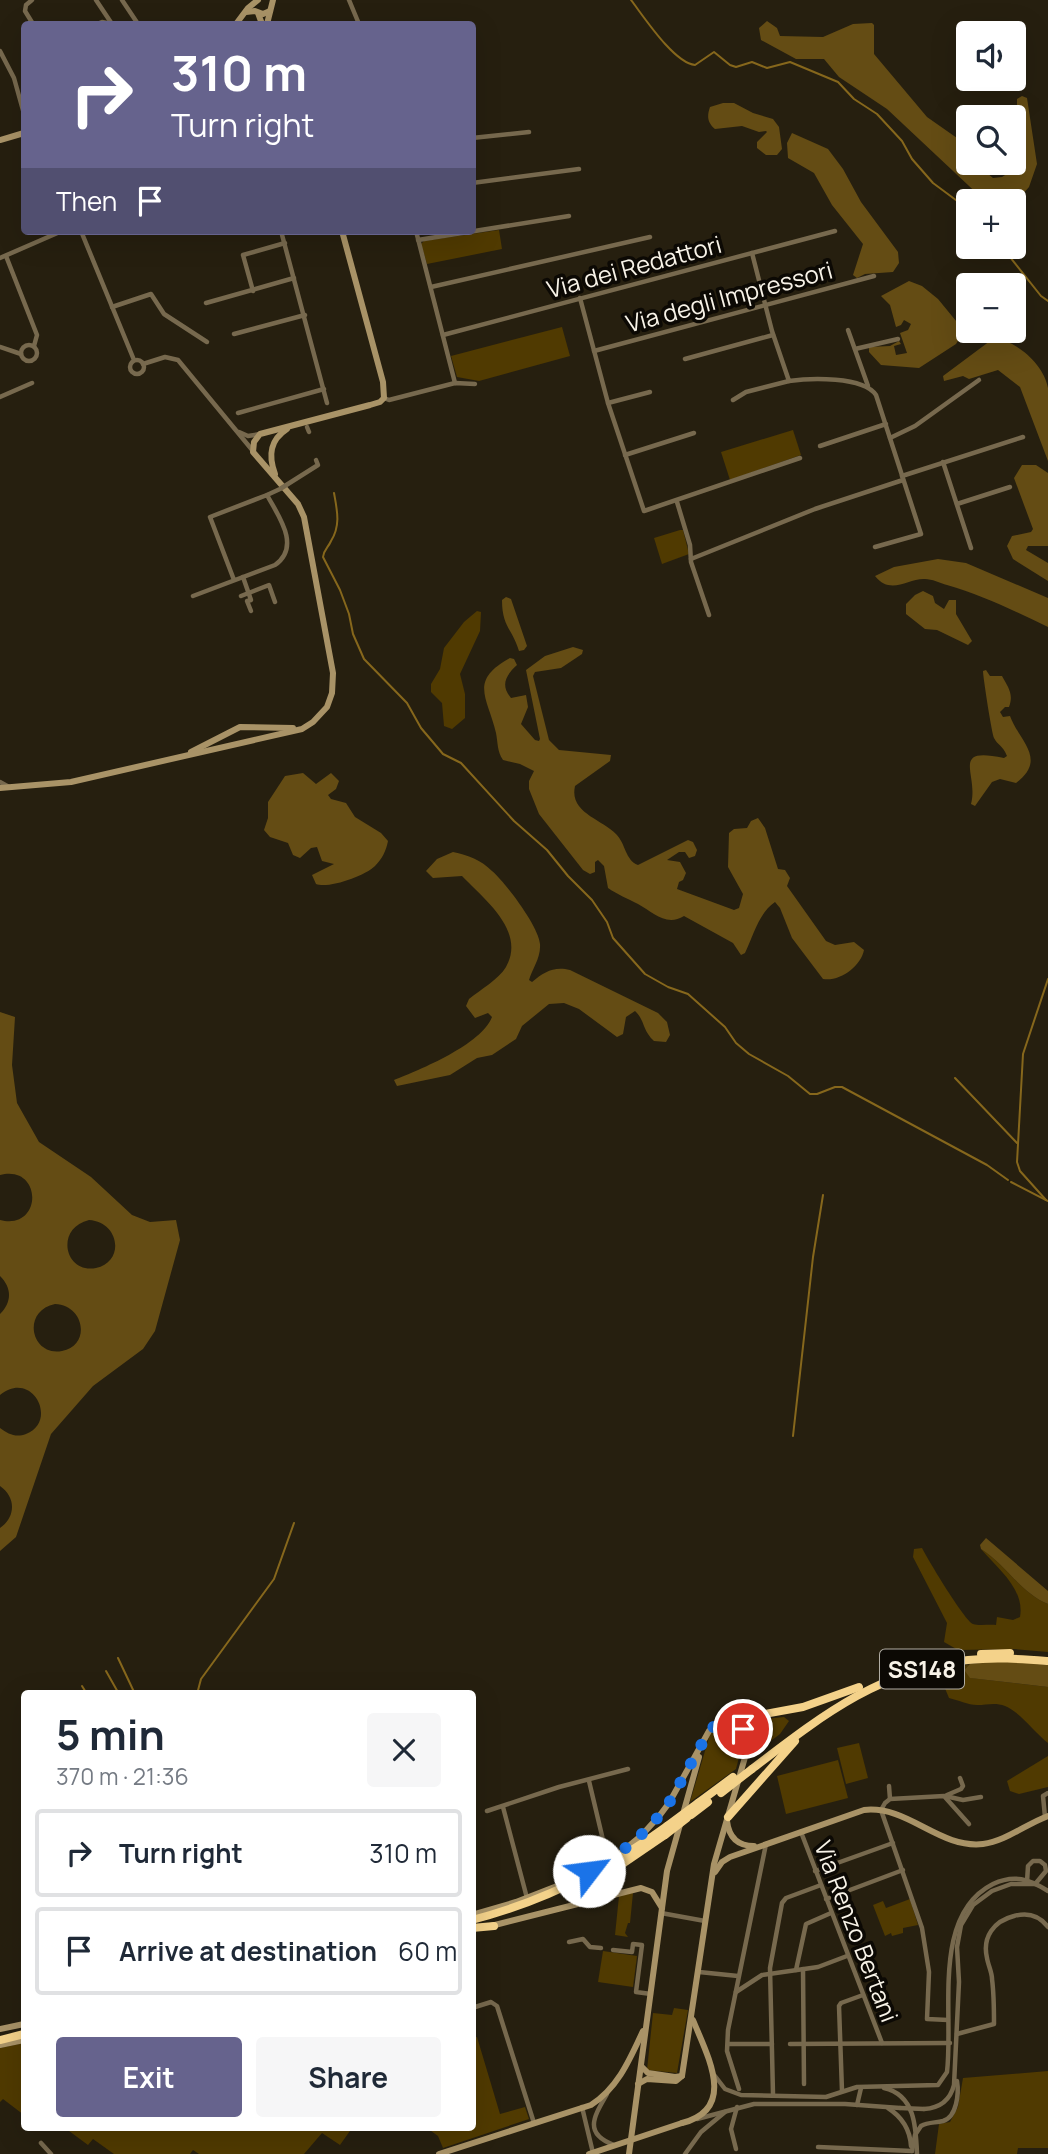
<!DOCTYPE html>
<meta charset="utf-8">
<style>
body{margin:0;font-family:Manrope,sans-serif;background:#f6f6f7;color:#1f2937;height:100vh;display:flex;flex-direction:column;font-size:26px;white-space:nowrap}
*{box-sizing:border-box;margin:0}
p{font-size:23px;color:#747a83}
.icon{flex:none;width:38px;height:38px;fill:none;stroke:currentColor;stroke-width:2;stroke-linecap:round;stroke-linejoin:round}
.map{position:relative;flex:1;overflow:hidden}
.details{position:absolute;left:21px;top:1690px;width:455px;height:441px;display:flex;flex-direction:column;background:#fff;border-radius:7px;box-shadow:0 7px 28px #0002}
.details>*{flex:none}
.top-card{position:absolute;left:21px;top:21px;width:455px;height:214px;border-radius:7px;box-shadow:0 7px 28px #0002;background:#66638d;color:#fff;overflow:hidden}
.buttons{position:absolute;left:956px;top:21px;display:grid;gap:14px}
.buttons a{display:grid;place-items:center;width:70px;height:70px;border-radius:7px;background:#fff;box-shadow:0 7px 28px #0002;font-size:35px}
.pin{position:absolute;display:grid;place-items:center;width:60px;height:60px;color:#fff;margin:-30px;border:4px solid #fff;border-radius:50%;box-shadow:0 2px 7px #0007}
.me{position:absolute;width:77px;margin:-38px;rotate:60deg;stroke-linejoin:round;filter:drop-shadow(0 0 5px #0008)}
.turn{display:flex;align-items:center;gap:24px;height:147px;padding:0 35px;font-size:32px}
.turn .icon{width:91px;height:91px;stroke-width:2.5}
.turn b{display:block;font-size:49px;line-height:60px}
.then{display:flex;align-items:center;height:66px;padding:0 35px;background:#0003;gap:14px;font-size:26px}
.round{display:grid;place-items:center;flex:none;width:74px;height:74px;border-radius:7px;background:#f6f6f7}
.summary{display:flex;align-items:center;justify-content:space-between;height:119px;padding:0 35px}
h1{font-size:42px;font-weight:700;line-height:52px}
.cta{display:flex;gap:14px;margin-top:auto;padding:14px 35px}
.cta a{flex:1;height:80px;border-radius:7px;background:#66638d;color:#fff;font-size:28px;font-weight:700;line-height:80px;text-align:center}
.cta a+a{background:#f6f6f7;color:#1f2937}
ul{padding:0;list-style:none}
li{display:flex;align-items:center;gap:21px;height:88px;margin:0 14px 10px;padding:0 21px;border:4px solid #e0e1e3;border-radius:7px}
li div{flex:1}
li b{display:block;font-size:26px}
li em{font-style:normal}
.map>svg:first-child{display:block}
</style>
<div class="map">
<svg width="1048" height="2154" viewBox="0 0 1048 2154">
<rect width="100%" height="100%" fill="#261f0f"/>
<g fill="#503a01">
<path d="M499,230L502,249L427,264L421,244L424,241Z"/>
<path d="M562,327L570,356L479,381L457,377L451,356Z"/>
<path d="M793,430L801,455L730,480L721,452Z"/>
<path d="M680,530H683L689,554L662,564L654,538Z"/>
<path d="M477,611L481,612L480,631L460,674L465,694V718L452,729L444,726L442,703L431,692V684L440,669L444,648L464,622Z"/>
<path d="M922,1548C928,1560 965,1621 973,1624C979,1626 990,1624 996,1625L997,1617L1013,1620L1020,1617C1025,1589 998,1569 981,1549C1005,1564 1021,1593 1048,1604V1652L1014,1649L958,1650L944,1642L947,1623L913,1557L914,1549Z"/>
<path d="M970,1664L964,1670L971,1678L1048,1687V1743C1035,1733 1020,1712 1005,1706C995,1702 987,1705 977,1705C968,1705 958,1700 949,1698L944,1686L945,1675L950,1670Z"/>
<path d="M784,1717L789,1721L780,1734L750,1757L753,1736L743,1721Z"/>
<path d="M727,1723L736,1725L744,1738L736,1769L690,1802L710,1734L719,1725Z"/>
<path d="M859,1743L868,1778L846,1784L837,1748Z"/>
<path d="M1048,1756V1787L1019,1794L1010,1791L1007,1781Z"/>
<path d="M838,1760L848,1798L786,1814L777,1776Z"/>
<path d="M633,1893L630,1923H628L625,1933L628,1937L615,1935L619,1896Z"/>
<path d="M910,1899L918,1925L903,1928V1933L892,1936L891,1933L885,1936L873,1905L883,1901L886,1908Z"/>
<path d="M603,1951L637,1956L633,1987L598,1982Z"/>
<path d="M674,2008L688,2010L677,2073L647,2070L653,2013L672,2015Z"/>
<path d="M477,2037L500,2114L525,2107L529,2119L443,2148L438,2136L427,2128H472V2038Z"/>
<path d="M24,2043V2115L3,2099L0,2102V2048Z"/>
<path d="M1048,2071V2148H1018L1017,2154H935L939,2124L950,2122L958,2107L963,2078Z"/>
<path d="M65,2128H352L340,2145L322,2133L304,2154H199L193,2150L190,2154H114L93,2139L88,2145Z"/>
</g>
<g fill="#644c14" fill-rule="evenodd">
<path d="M767,21L777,28L780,36L823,37L853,24L872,23L874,25V54L927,117L957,138L968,148V163H975L993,178L1002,177L1013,170L1017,157V99L1022,96L1027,98L1037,164L1029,187L1013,205V201H985L887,109L839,77L824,59H796L761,40L759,28Z"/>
<path d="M723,103H734L753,113L773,119L779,127L782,149L777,155H766L757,148V142L767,132L766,131L759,132L742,126L715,129C707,122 707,116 710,107Z"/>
<path d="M792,133L828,149L843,169L861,202L898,252L899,263L893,272L865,274L857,278L853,275L863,244L832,205L814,173L788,158L787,143Z"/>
<path d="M909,281L922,286L938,299L961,327V336L956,344L919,368L881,365L869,352V347L890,346L899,341L901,344L894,346L896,355L907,353L900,333L908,330L911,324L904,320L901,325L896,327L890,305L881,296Z"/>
<path d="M994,338C1017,341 1044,365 1048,388C1048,409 1048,438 1048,461L1020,387L998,370L969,379L963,376L944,381L943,376Z"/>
<path d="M1022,465H1036L1048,473V546H1028L1026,550L1048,563V581L1013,559L1007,546L1012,536L1031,532L1033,529L1014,478Z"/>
<path d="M938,559L966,563L1048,598V627C1015,611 982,595 947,585C940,583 932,579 925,579C908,578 891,596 875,576L894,567Z"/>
<path d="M923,591L933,596L935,603L944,609L949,600H956V614L972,641L968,645L937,630L925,629L906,614V604L915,595Z"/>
<path d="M506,597L511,599L527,646L524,650L519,651C512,628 502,627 502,600Z"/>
<path d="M573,647L583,650L582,654L561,668L535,672L533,676L549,740L559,750L611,755L610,761L575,786C569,813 602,819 616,834C626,844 625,860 638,865L688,840L693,842L697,850L695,856L689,858L685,852H679L667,860L680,862L686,873L683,880L679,882L677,889L734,910L739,908L743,894L728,867L729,833L734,829L747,828L751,821L758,818L765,828L778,869L785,870L790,878L787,886L826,941L835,945L854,942L864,950C861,966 840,982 823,979L792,938L780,908L775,902C759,913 754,934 745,953L741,955L733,943L684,916C666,927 653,912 638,904C627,898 618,895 608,888L604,866L598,860L595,862V872L590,874L583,870L539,814L529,789V781L534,771L520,764L503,760C497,751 498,743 496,733C488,698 468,681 510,658L514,659L517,665C506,675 500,685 511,698L526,695L528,707L521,724L535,740L539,741L540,739L526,670L545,656Z"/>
<path d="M986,670L990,676H1002C1008,687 1014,694 1009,707H1005L1000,712L1003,717L1010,716C1019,741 1048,759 1016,783L1000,779L992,782L975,806L971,804C979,774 949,746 1004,758L1007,756C1002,744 998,746 994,738C992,735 983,677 983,671Z"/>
<path d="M303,773L316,784L331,773L339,781L336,789L328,795L331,799L346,803L355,817L381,833L388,841C386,851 382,859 375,866C365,876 328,889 316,884L312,875L334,864L322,861L317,847L311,848L300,858L293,855L288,843L270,837L264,830L268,818V802L285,776Z"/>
<path d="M453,852C468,855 481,860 492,871C506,883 539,927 540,944C541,958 532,969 529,980L532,982C544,972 554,966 570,970L658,1013L667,1022L670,1035L666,1042L654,1041C642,1030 645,1020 635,1011L626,1017L623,1034L617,1037L579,1009L564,1003L549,1004L522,1026L516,1039L492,1055L477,1058L450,1075L397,1086L394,1080C420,1070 482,1044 492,1017L488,1013L475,1018L466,1006L469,999C480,990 499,979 506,967C526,931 485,900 462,876L433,878L426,871L437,859Z"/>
<path d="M0,1012L15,1017L12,1065L17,1103L39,1142L91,1177L132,1215L150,1222L176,1220L180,1240L155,1331L143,1349L93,1386L51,1434L16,1537L0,1551V1528C16,1517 16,1497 0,1486V1428C8,1434 16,1438 26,1434C59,1421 32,1369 0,1395V1314C12,1302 12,1288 0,1276V1220C43,1231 43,1164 0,1175ZM89,1220C120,1222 125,1262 96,1268C64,1274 55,1228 89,1220ZM55,1304C85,1305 91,1346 62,1351C31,1357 21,1311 55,1304Z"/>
<path d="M986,1538L1048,1591V1604C1021,1593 1005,1564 981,1549L980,1545Z"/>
<path d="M1007,1660L1048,1665V1687L970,1678L964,1670L970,1664Z"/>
</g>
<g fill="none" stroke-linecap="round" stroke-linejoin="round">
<g stroke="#86671c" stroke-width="2">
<path d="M631,0C644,17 674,63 695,65L714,52L730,65L736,67L752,62L767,68L790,62L838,82L854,99L877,114L902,141L912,159L933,183L968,209"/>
<path d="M1002,247L1041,296L1048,301"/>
<path d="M334,493C337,510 341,525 331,541C328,548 324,549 323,557L340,590L349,614L353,634L364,659L407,703L421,728L443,754L461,763L514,821L547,850L568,876L592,900L607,922L613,938L645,974L668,987L688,994L725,1027L736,1043L749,1054L788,1076L810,1094H817L835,1087H842L987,1165L1008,1180"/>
<path d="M955,1078L1017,1143"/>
<path d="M1011,1182L1048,1201"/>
<path d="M1046,1200L1020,1171L1017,1162L1023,1054L1048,979"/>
<path d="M793,1436L813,1257L823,1195"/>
<path d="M118,1658L135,1694"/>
<path d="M106,1671L119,1694"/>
<path d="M82,1686L87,1694"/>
<path d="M197,1694L201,1679L274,1579L294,1523"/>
</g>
<g stroke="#77694e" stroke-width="4.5">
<path d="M32,0L26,5L25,11L33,24"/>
<path d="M96,0L112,24"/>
<path d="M122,0L138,24"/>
<path d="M349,0L359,24"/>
<path d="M97,24L102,22L112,24"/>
<path d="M0,51L14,78L24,114"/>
<path d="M472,138L529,132"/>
<path d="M472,183L579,169"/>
<path d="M81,231L134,360"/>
<path d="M133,231H134"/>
<path d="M281,231L327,403"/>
<path d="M416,231L455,383"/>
<path d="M418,240L569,216"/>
<path d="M752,253L772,331L789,381C810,378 863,376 876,395L921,534L875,547"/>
<path d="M6,256L37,335L34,346"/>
<path d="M0,258L62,231"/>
<path d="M431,287L650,237"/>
<path d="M253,291L243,255L285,243"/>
<path d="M580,298L608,403L644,511L800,458"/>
<path d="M206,303L294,278"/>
<path d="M112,307L151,294L164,314L207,342"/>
<path d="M848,330L868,386"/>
<path d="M234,334L305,315"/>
<path d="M443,335L835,231"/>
<circle cx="29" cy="353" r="8"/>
<path d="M0,347L21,354"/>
<path d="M855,349L898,339"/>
<path d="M594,351L874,276"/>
<path d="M685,359L773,335"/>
<circle cx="137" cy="367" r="7"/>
<path d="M143,364L165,357L178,360L253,451"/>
<path d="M0,397L32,383"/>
<path d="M384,398L389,400L455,383L475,384"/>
<path d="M733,400L746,392L789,381"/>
<path d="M608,403L650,392"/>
<path d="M238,413L324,389"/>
<path d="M307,427L309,432"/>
<path d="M239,432L248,436L260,434"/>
<path d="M890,438L915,426L979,380"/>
<path d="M820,446L886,424"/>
<path d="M625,455L694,433"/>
<path d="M943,462L971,548"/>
<path d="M902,476L1023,437"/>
<path d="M677,502L690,545L691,562L709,615"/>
<path d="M957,504L1010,487"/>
<path d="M691,559L815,509L903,480"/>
<path d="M243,577L251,600L247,601L251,611"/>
<path d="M193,596L275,565C302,546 277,514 267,495L210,517L234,580"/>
<path d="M241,596L269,585L275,602"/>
<path d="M0,782L9,787"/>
<path d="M589,1781L608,1861"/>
<path d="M889,1786L890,1799"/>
<path d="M947,1795L961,1789L963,1786L960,1778"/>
<path d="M945,1796L963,1800L981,1797"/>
<path d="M503,1807L527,1898"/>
<path d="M487,1811L559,1787L628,1769"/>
<path d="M1045,1817L1043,1796L1048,1793"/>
<path d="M801,1832L882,2043"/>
<path d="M815,1871L893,1843"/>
<path d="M1027,1882L1028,1866L1033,1861H1040L1045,1865L1046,1871L1036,1883"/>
<path d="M826,1899L903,1870"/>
<path d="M661,1913L705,1921"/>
<path d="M569,1942L583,1939L590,1947L601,1948"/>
<path d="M613,1950L632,1952L633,1944L642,1945L636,1992L651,1994"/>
<path d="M803,1969L804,2084"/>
<path d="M796,1970L806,1924L831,1913"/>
<path d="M699,1972L738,1976"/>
<path d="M736,1992L762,1975L818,1967L847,1956"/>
<path d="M472,2008L491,2002L497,2006L534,2123"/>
<path d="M948,2020L927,2019L929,1972L922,1928L881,1810L885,1803L890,1799L944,1796L969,1824"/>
<path d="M957,2034L994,2024C994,2009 994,1994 992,1979C992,1972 988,1965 987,1958C982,1937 994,1921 1014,1916C1028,1912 1039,1915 1048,1927"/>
<path d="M728,2044H772"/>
<path d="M790,2044L950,2043"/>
<path d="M715,2076L725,2089L741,2095L826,2097L857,2087L938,2085L947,2072C954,2014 931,1915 993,1884C1014,1874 1029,1879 1048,1891"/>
<path d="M884,2088C915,2095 916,2127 917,2154"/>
<path d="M739,2089L727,2051L728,2030L766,1844"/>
<path d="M842,2091L839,2006L841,2003L863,1995"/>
<path d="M607,2094C595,2115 582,2133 614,2145"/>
<path d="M773,2094L770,1968L782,1903L786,1898L821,1885"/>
<path d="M857,2105L861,2088"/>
<path d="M582,2107L593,2153"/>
<path d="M888,2108C902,2117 910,2129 911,2146"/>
<path d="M924,2109C940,2108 950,2101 954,2085L959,1982L957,1947L961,1925L973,1905L992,1891L1011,1884H1036"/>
<path d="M697,2119L754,2104H845L900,2108"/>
<path d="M41,2143L51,2154"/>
<path d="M818,2147L912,2151"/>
<path d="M736,2149L731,2129L737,2107"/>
<path d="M912,2151L915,2135L921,2126C928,2122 935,2123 943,2121C957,2117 959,2093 957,2081"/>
<path d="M685,2154L701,2132L725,2112"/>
</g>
<g stroke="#a99367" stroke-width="6">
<path d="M246,12L255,11L263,14L270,11"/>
<path d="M258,13L262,24"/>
<path d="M236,24L248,8L258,0"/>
<path d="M267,24L273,0"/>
<path d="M0,140L24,133"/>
<path d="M275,474C268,455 270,440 287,429"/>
<path d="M191,752L240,727L293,728"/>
<path d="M0,788L71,782L302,729L313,722L327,707L332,693L333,673L304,517L298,504L253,452L254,442L260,434L370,405L380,402L384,398L383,382L342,231"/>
<path d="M727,1821C729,1838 738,1846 754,1846"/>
<path d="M619,1854L642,1835L660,1815L669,1803L709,1731L718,1723L726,1721C741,1724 749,1732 748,1747L714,1864L682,2076L676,2081L647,2079L638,2084"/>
<path d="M715,1872L722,1862L730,1857L864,1810C908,1805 939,1849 983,1844C1006,1841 1026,1824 1048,1816"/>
<path d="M472,1915L516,1902L557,1886"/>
<path d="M491,1926L641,1888L652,1892L662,1908"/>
<path d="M0,2029L24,2024"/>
<path d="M0,2045L24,2040"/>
<path d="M642,2067L648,2073L675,2077L682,2076"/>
<path d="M682,2123C738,2109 707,2055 693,2020"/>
<path d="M439,2154L591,2105C618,2088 630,2059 643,2031"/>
<path d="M629,2154L667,1871L699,1757"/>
</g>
<g stroke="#f4d28a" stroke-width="8">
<path d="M981,1654L1010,1653"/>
<path d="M726,1721L803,1707L859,1687"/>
<path d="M752,1769C819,1718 880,1669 968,1660C995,1657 1021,1659 1048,1661"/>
<path d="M698,1803L733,1777"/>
<path d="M691,1815L708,1802"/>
<path d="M728,1817L795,1741"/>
<path d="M624,1863L665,1835"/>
<path d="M472,1920C545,1901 607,1870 667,1826"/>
<path d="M472,1928L494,1926"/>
<path d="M0,2040L24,2034"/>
</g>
<g stroke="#77694e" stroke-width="4.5">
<path d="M267,495L280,489L318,465L316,460"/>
<path d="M900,2108L924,2109"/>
</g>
<path stroke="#a99367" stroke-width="6" d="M589,2154L682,2123"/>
<g stroke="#f4d28a" stroke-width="8">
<path d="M721,1793L752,1769"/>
<path d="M667,1826L698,1803"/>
<path d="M665,1835L687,1818"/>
</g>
</g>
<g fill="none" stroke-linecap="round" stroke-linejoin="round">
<path stroke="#1a73e8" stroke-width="12" stroke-dasharray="0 21.6" d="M589,1871L621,1852L650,1827L669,1803L709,1731L718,1723L726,1721L737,1724L743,1729"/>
</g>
<g text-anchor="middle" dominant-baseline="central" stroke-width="7" stroke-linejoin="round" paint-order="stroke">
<rect fill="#0c0904" stroke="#b1ada4" stroke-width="2" x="880" y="1649.5" width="84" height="39" rx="5"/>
<g font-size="23" font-weight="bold" fill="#f8f3e8">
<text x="922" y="1669">SS148</text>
</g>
<g font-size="24" fill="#f8f3e8" stroke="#0c0904">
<text transform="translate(634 266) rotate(-15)">Via dei Redattori</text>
<text transform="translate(729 296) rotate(-15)">Via degli Impressori</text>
<text transform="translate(857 1931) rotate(69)">Via Renzo Bertani</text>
</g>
</g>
</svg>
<div class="buttons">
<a><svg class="icon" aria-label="sound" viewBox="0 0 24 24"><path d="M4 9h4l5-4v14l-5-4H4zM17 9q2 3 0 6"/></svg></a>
<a><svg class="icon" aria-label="search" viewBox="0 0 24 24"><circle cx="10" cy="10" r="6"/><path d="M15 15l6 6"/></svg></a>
<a>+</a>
<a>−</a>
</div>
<div class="pin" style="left:743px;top:1729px;background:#d93025"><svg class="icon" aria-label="arrive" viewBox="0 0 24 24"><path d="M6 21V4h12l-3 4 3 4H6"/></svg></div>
<svg class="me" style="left:589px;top:1871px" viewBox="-20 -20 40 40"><circle r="19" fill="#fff"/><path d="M0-13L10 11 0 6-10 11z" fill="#1a73e8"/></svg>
<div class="top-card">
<div class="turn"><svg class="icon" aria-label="right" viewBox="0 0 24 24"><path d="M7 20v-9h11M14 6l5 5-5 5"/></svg><div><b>310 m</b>Turn right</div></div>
<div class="then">Then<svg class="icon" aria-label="arrive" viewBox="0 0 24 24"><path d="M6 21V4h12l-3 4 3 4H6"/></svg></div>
</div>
<section class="details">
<div class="summary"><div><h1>5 min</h1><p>370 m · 21:36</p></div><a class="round"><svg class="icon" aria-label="close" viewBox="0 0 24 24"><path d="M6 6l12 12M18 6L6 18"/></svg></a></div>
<ul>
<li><svg class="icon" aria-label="right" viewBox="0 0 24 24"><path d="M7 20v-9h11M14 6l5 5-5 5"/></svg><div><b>Turn right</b></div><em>310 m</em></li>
<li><svg class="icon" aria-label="arrive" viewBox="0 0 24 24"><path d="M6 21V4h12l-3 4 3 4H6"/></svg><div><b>Arrive at destination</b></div><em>60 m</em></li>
</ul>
<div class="cta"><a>Exit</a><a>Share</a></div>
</section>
</div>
